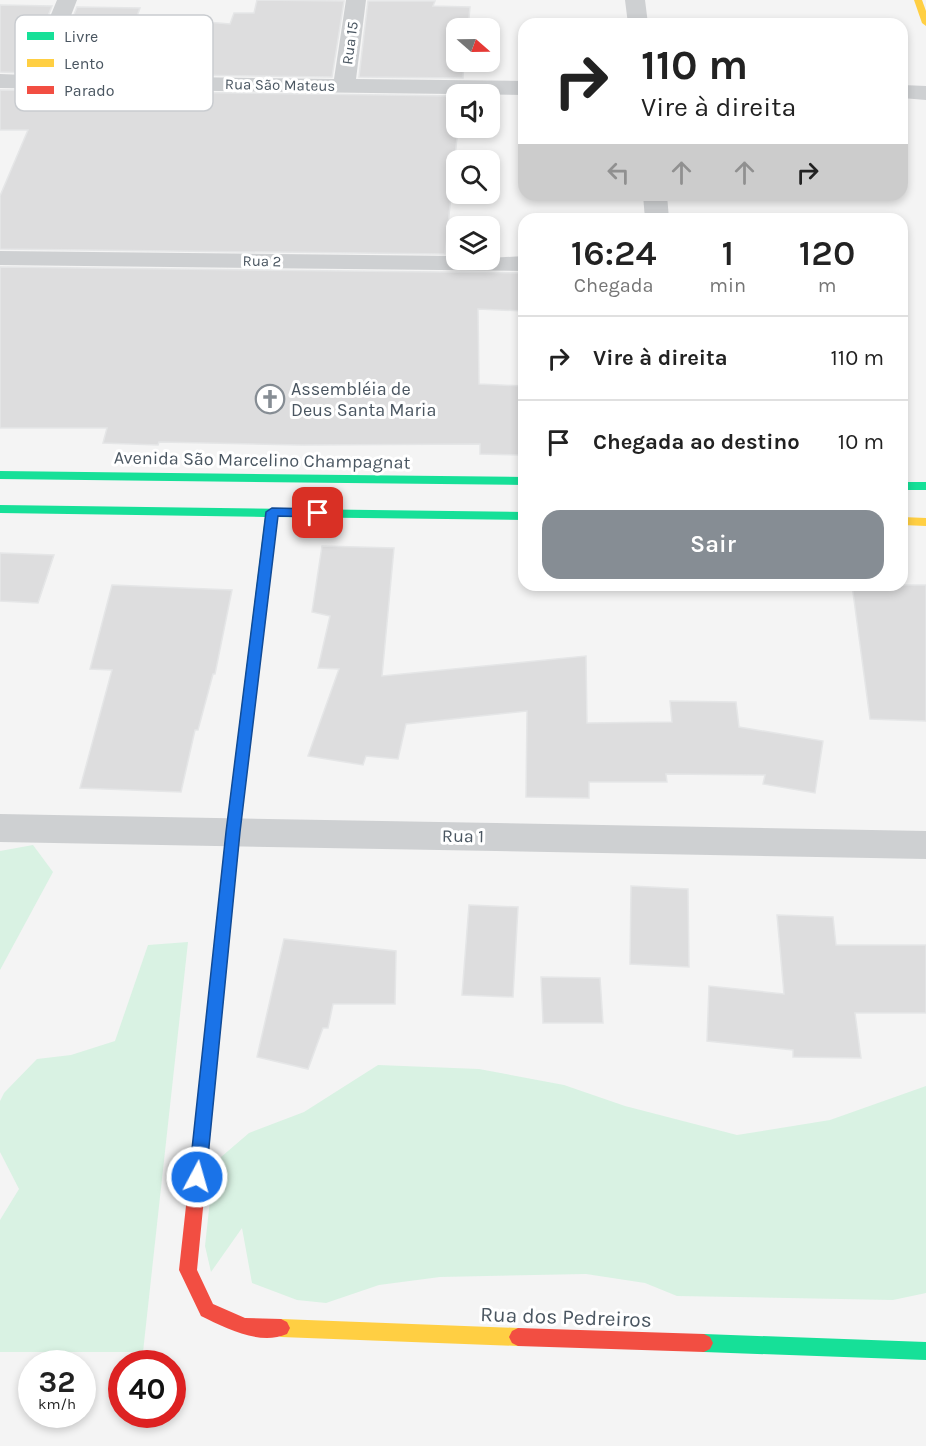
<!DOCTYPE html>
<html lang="pt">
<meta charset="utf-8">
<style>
body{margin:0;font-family:Karla,sans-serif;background:#f2f2f2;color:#222;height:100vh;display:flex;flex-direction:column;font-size:22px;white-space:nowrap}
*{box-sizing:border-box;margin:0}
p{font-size:20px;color:#767676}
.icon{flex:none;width:33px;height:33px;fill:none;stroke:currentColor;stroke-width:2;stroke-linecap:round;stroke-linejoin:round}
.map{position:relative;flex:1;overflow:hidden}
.panel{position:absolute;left:518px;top:213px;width:390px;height:378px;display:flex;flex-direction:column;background:#fff;border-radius:18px;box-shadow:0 3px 9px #0003}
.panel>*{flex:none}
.banner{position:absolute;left:518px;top:18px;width:390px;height:183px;border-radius:18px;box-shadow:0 3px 9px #0003;background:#fff;color:#222;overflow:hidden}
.needle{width:39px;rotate:110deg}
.buttons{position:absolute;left:446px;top:18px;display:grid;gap:12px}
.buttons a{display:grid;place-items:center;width:54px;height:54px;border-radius:12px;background:#fff;box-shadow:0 3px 9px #0003;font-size:30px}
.speed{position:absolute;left:18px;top:1350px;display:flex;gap:12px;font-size:30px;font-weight:700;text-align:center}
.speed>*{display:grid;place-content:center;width:78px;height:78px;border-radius:50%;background:#fff;box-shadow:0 3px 9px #0003;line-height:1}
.speed small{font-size:15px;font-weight:400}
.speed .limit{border:9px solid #d22;background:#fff;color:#111}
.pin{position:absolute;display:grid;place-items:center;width:51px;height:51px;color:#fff;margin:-26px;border-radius:12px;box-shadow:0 3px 9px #0006}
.me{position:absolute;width:66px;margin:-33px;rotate:6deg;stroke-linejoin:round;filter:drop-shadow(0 0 4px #0008)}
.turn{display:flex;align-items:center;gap:21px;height:126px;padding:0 24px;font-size:27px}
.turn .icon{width:78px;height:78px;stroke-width:2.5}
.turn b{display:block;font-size:42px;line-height:51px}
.lanes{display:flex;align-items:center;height:57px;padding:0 24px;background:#0003;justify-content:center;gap:30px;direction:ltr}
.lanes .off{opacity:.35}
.eta{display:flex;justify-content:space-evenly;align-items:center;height:102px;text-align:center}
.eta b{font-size:36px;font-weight:600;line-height:42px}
.cta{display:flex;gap:12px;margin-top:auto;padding:12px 24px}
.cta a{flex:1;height:69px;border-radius:18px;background:#868d94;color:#fff;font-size:24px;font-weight:600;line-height:69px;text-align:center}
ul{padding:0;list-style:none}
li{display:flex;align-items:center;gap:18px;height:84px;padding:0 24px;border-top:2px solid #e0e0e0}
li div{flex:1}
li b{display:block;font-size:22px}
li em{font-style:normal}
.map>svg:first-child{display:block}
</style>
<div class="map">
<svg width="926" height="1446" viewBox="0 0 926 1446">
<rect width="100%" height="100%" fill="#f4f4f4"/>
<g fill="#d9f2e3">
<path d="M33,845L53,872L0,970V851Z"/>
<path d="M188,942L143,1352H0V1220L19,1189L0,1152V1101L4,1093L37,1059L71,1055L115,1041L148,945Z"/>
<path d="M378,1065L479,1069L564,1085L625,1106L737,1135L830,1120L926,1086V1293L893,1300L677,1296L645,1283L586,1274L440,1277L379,1285L326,1303L297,1300L252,1283L242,1228L211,1272L205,1246L214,1163L249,1133L304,1112Z"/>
</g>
<g fill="#ddddde" stroke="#e5e6e7" stroke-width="1.5">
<path d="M257,0L344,1L332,77L51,73L77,7L140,8L137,16L230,24L234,13H254Z"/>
<path d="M368,1H435L433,6L470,7L468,28H456V62H464L463,78L359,77Z"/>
<path d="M0,5L52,6L25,73L0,72Z"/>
<path d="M0,90L456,96L458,128L445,254L0,249V196L28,130H0Z"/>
<path d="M0,267L524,273V311L478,309L479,384L524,386V455L480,454V444L302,445L159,442L158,445L103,443L107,428H0Z"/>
<path d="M322,546L394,548L382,676L586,656L587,723L672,722L670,701L736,702L739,727L823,741L815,793L763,784L765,775L666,774L667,782H589V798L526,797L527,711L406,724L398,759L366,756L363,765L308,756L339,669L318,668L330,616L312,612Z"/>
<path d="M0,553L54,555L38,603L0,601Z"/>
<path d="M112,585L232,590L215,674H213L198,730H195L181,792L80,788L112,670L90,669Z"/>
<path d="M852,585H926V721L870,719Z"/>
<path d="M631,886L688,889L689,967L630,964Z"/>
<path d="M469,905L518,907L513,997L462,995Z"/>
<path d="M777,915L833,917L836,945H926V1013H855L861,1058L793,1057V1050L707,1041L709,986L784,994Z"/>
<path d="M284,939L396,951L395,1004H333L328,1028H323L308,1069L257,1057Z"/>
<path d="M541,977L600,978L603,1023H543Z"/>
</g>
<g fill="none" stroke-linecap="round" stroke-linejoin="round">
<g fill="#ced0d2" fill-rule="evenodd">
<path d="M57,0H77L48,75L334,79L346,0H366L356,79L524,81V95L0,88V74L26,75Z"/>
<path d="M625,0H645L648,24H628Z"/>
<path d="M902,85L926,86V100L902,98Z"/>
<path d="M643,195H667L669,219H645Z"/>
<path d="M0,251L456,256V260L524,256V271L0,265Z"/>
<path d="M0,814L926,831V859L0,842Z"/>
</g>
<g fill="#16e098" fill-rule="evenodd">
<path d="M0,471L524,477V485L0,479Z"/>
<rect x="902" y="482" width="24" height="8"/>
<path d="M0,505L524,512V520L277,517L240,832L213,1105L211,1110L205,1112L199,1110L197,1105L226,832L265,517L0,513Z"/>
<path d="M704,1334L926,1342V1360L704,1352L698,1349L695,1343L698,1337Z"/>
</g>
<g fill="#ffcf43" fill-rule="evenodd">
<path d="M914,0H922L926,11V26L922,23Z"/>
<path d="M902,517L926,518V526L902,525Z"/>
<path d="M281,1319L518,1328L524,1331L527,1337L524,1343L518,1346L281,1337L275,1334L272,1328L275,1322Z"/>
</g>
<g fill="#f24e42" fill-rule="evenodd">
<path d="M205,1098L211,1100L213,1105L197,1270L213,1304L245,1318L281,1319L287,1322L290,1328L287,1334C259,1346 226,1328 201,1316L179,1270L197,1105L199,1100Z"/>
<path d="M518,1328L704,1334L710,1337L713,1343L710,1349L704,1352L518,1346L512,1343L509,1337L512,1331Z"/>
</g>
</g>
<path fill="#1a73e8" stroke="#114b97" stroke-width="1.5" d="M272,508L318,509L324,513L318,517L278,516L240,832L206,1177L203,1183L197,1185L191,1183L189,1177L226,832L266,512Z"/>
<defs>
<g id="church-ring" transform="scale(1.5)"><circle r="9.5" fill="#fff" stroke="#868d94" stroke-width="1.5"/><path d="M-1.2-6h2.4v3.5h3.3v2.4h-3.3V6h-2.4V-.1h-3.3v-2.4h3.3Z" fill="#868d94"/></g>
</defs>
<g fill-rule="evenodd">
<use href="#church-ring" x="270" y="399"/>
</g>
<g text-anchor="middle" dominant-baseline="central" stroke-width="6" stroke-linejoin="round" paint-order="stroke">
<g font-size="15" fill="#4a5661" stroke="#fff">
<text transform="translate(350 43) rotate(-82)">Rua 15</text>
<text transform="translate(280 85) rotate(1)">Rua São Mateus</text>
<text transform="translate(262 261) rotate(1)">Rua 2</text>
</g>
<g font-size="18" fill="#4a5661" stroke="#fff" text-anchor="start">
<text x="291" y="389">Assembléia de<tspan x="291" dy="21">Deus Santa Maria</tspan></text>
</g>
<g font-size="18" fill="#4a5661" stroke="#fff">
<text transform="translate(262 460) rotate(1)">Avenida São Marcelino Champagnat</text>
<text transform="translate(463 836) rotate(1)">Rua 1</text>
</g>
<g font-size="21" fill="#4a5661" stroke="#fff">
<text transform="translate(566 1317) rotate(2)">Rua dos Pedreiros</text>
</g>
</g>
<rect x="15" y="15" width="198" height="96" rx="9" fill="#fff" stroke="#c9ccd0" stroke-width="1.5"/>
<rect x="27" y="32" width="27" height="8" fill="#16e098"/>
<rect x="27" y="59" width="27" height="8" fill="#ffcf43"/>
<rect x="27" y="86" width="27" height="8" fill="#f24e42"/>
<g font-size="16" fill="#4a5661">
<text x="64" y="42">Livre</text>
<text x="64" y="69">Lento</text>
<text x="64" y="96">Parado</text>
</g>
</svg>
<div class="buttons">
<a><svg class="needle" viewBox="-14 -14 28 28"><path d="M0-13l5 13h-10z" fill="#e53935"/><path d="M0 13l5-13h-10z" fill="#767676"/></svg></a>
<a><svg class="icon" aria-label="sound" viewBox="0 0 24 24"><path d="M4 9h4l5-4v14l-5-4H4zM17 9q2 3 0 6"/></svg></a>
<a><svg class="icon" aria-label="search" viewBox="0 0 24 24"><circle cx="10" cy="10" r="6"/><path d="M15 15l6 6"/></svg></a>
<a><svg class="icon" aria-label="layers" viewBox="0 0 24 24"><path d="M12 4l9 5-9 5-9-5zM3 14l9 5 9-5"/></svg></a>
</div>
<div class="speed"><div>32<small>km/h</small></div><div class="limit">40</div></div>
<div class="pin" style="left:318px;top:513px;background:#d93025"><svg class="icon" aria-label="arrive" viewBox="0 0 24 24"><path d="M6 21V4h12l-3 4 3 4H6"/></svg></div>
<svg class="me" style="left:197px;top:1177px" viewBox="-20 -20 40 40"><circle r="17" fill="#1a73e8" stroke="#fff" stroke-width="3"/><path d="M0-11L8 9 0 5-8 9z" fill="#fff"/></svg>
<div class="banner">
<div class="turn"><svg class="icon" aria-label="right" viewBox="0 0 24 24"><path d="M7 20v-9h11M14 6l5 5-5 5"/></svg><div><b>110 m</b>Vire à direita</div></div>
<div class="lanes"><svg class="icon off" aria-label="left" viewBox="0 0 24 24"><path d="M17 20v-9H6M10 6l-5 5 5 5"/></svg><svg class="icon off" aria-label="ahead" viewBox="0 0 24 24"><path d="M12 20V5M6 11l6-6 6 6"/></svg><svg class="icon off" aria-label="ahead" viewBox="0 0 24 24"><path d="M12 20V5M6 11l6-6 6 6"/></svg><svg class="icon" aria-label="right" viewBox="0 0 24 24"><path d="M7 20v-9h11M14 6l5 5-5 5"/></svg></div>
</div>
<section class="panel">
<div class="eta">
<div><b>16:24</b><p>Chegada</p></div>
<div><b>1</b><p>min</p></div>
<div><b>120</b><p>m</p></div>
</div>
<ul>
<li><svg class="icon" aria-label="right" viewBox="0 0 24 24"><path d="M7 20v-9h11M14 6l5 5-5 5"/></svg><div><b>Vire à direita</b></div><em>110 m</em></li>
<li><svg class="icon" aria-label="arrive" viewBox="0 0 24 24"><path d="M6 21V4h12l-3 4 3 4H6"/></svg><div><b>Chegada ao destino</b></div><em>10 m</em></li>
</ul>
<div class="cta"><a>Sair</a></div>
</section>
</div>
